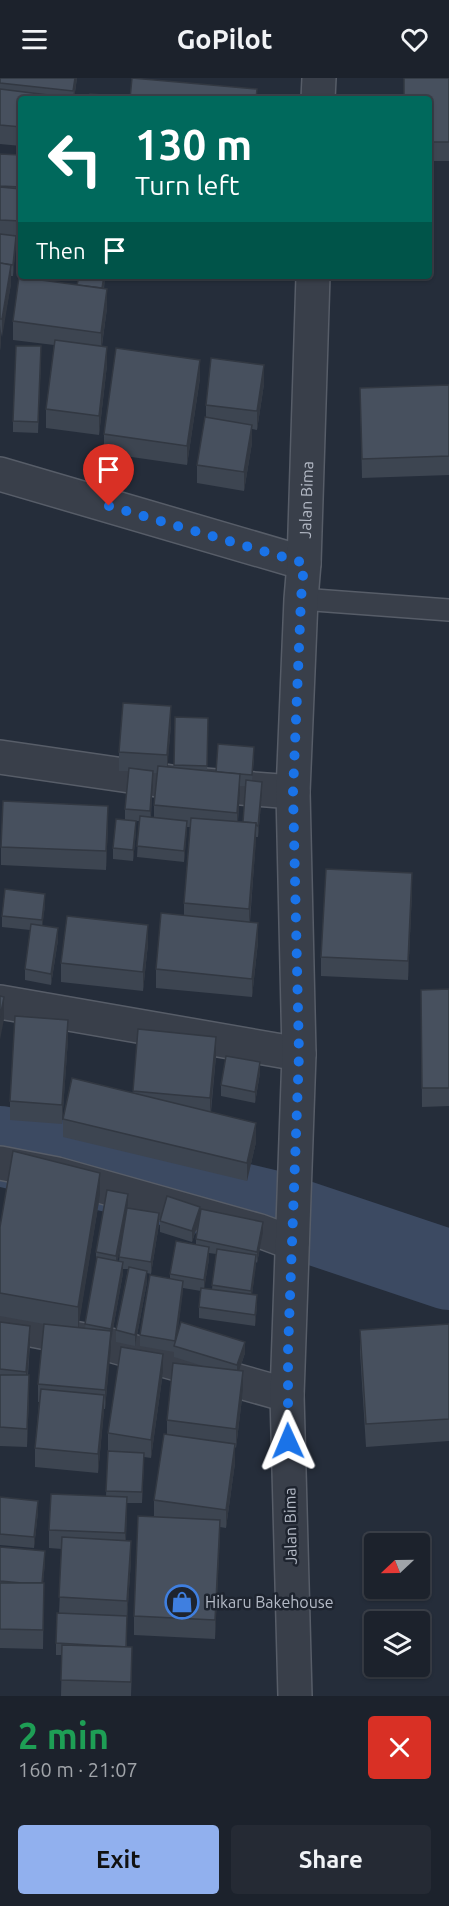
<!DOCTYPE html>
<meta charset="utf-8">
<style>
body{margin:0;font-family:Ubuntu,sans-serif;background:#252a34;color:#f1f3f6;height:100vh;display:flex;flex-direction:column;font-size:22px;white-space:nowrap}
*{box-sizing:border-box;margin:0}
p{font-size:20px;color:#a0a4a9}
.icon{flex:none;width:33px;height:33px;fill:none;stroke:currentColor;stroke-width:2;stroke-linecap:round;stroke-linejoin:round}
.map{position:relative;height:1618px;overflow:hidden}
.drawer{display:flex;flex-direction:column;background:#1c222c;flex:1}
.drawer>*{flex:none}
.top-card{position:absolute;left:18px;top:18px;width:414px;height:183px;border-radius:6px;box-shadow:0 2px 4px #0004,0 0 0 2px #3a3f48;background:#00695c;color:#fff;overflow:hidden}
.needle{width:39px;rotate:248deg}
.buttons{position:absolute;left:364px;top:1455px;display:grid;gap:12px}
.buttons a{display:grid;place-items:center;width:66px;height:66px;border-radius:6px;background:#1c222c;box-shadow:0 2px 4px #0004,0 0 0 2px #3a3f48;font-size:30px}
.pin{position:absolute;display:grid;place-items:center;width:51px;height:51px;color:#fff;margin:-62px -26px;border-radius:50% 50% 50% 0;rotate:-45deg;box-shadow:0 0 6px #0007}
.pin .icon{rotate:45deg}
.me{position:absolute;width:66px;margin:-33px;rotate:359deg;stroke-linejoin:round;filter:drop-shadow(0 0 4px #0008)}
.turn{display:flex;align-items:center;gap:21px;height:126px;padding:0 18px;font-size:27px}
.turn .icon{width:78px;height:78px;stroke-width:2.5}
.turn b{display:block;font-size:42px;line-height:51px}
.then{display:flex;align-items:center;height:57px;padding:0 18px;background:#0003;gap:12px;font-size:22px}
.round{display:grid;place-items:center;flex:none;width:63px;height:63px;border-radius:6px;background:#252a34}
.head{display:flex;align-items:center;justify-content:space-between;height:102px;padding:0 18px}
h1{font-size:36px;font-weight:700;line-height:45px;color:#1e9e55}
.primary-button{display:flex;gap:12px;margin-top:auto;padding:12px 18px}
.primary-button a{flex:1;height:69px;border-radius:6px;background:#91b0ee;color:#111;font-size:24px;font-weight:700;line-height:69px;text-align:center}
.primary-button a+a{background:#252a34;color:#f1f3f6}
header{display:flex;justify-content:space-between;align-items:center;height:78px;padding:0 18px;background:#1c222c;font-size:27px;font-weight:700}
.map>svg:first-child{display:block}
</style>
<header><svg class="icon" aria-label="menu" viewBox="0 0 24 24"><path d="M4 6h16M4 12h16M4 18h16"/></svg>GoPilot<svg class="icon" aria-label="heart" viewBox="0 0 24 24"><path d="M12 20l-8-8c-3-5 5-10 8-4 3-6 11-1 8 4z"/></svg></header>
<div class="map">
<svg width="449" height="1618" viewBox="0 0 449 1618">
<rect width="100%" height="100%" fill="#252d3a"/>
<g fill="none" stroke-linecap="round" stroke-linejoin="round">
<path stroke="#3c4a62" stroke-width="80" d="M0,1068L270,1132L449,1192"/>
<g stroke="#575d68" stroke-width="24">
<path id="service" d="M301,521L449,532"/>
</g>
<g stroke="#575d68" stroke-width="36">
<g id="minor">
<path d="M318,21L319,0"/>
<path d="M0,396L304,485"/>
<path d="M0,679L178,705L293,714"/>
<path d="M0,924L299,976"/>
<path d="M0,1085L57,1096L260,1153L292,1165"/>
<path d="M0,1246L110,1267L287,1317"/>
<path id="s1" d="M295,1618L287,1317L299,976L293,714L301,521L304,485L313,198"/>
</g>
</g>
<use href="#service" stroke="#393f4a" stroke-width="21"/>
<use href="#minor" stroke="#393f4a" stroke-width="33"/>
</g>
<g fill="#3d4551" fill-rule="evenodd">
<path d="M0,0H77L74,21H21V68L0,66Z"/>
<path d="M449,0V83H429V21Z"/>
<path d="M0,76L21,77V162H16L13,198H11V206L1,259L0,273Z"/>
<path d="M21,198H46V203L77,207L105,198L104,211L107,230L102,268L107,287L99,357L46,350V331L54,267L13,262V243Z"/>
<path d="M41,280L38,355L13,354V343Z"/>
<path d="M200,300L187,387L104,375V356Z"/>
<path d="M264,306L257,352L252,351V365L244,413L197,405V387L206,339V327Z"/>
<path d="M449,307V397L362,400L360,310Z"/>
<path d="M175,639L208,640L207,693L216,694L254,680L252,703L262,715L258,759H256L250,844L258,864L252,919L156,910V891L184,837V825L190,749H187L184,784L137,779L139,743H136V754L133,783L113,781V770L125,742V731L129,693H119V674L171,647L167,689L174,690ZM153,695H157L154,727V740L151,739ZM240,708H246L243,744H238Z"/>
<path d="M108,747L106,792L1,787V769Z"/>
<path d="M412,814L408,902L321,898V879Z"/>
<path d="M45,827L42,848L58,862L51,907L25,902V891L30,852L2,849V838Z"/>
<path d="M148,866L143,913L61,904V885Z"/>
<path d="M449,911V1028L422,1029L421,912Z"/>
<path d="M138,951L216,978L211,1034L256,1064L247,1103L63,1059V1041L133,1015Z"/>
<path d="M68,961L62,1046L10,1042V1023Z"/>
<path d="M260,995L255,1025L221,1018V1007Z"/>
<path d="M100,1117L78,1249L85,1250L96,1185V1174L128,1127V1130L159,1146L151,1196L147,1195V1204L135,1268L116,1264V1252L128,1191H123V1195L111,1262L105,1331H104L98,1395L35,1389V1370L39,1324H38V1306L44,1246L0,1238V1149ZM124,1147L119,1183H117Z"/>
<path d="M200,1137L263,1155L257,1185L256,1184L252,1216L257,1228L255,1248L199,1240V1229L201,1213L183,1210L177,1256L245,1275L239,1293L243,1312L236,1370L235,1369V1385L226,1450L220,1449L215,1561L134,1557V1538L154,1439V1422L167,1356V1342L206,1289L174,1279V1274L140,1268V1257L170,1200V1196L196,1167V1161L199,1143L192,1164L160,1154V1143ZM209,1175L216,1176L212,1211L204,1210L209,1181Z"/>
<path d="M0,1244L30,1266L28,1297L29,1316L27,1369L0,1368Z"/>
<path d="M449,1246V1363L366,1369L360,1274V1252Z"/>
<path d="M163,1294L151,1380L144,1379L142,1425H127L126,1463L131,1482L127,1541V1569L132,1588L131,1618H61L62,1577H56V1565L59,1535L62,1471L49,1470V1452L106,1418L108,1373V1355Z"/>
<path d="M0,1419L38,1434L34,1470L0,1467Z"/>
<path d="M0,1469L45,1484L43,1505H44L43,1571L0,1570Z"/>
</g>
<g fill="#323842">
<path d="M75,0H77L74,21H73Z"/>
<path d="M16,158V169L13,198V187Z"/>
<path d="M11,187V206L2,260V241Z"/>
<path d="M104,198H105L102,223V212Z"/>
<path d="M107,211V230L101,273V255Z"/>
<path d="M1,247V266L0,273V254Z"/>
<path d="M107,269V287L99,357V338Z"/>
<path d="M200,282V300L187,387V368Z"/>
<path d="M264,287V306L257,352V333Z"/>
<path d="M252,347V365L244,413V394Z"/>
<path d="M171,628V647L167,696V677Z"/>
<path d="M153,693V704L150,744V733Z"/>
<path d="M240,696V715L237,754V735Z"/>
<path d="M262,704V715L258,759V748Z"/>
<path d="M108,728V747L106,792V773Z"/>
<path d="M136,743V754L133,783V772Z"/>
<path d="M187,743V754L184,784V773Z"/>
<path d="M256,745V764L249,850V831Z"/>
<path d="M412,795V814L408,902V883Z"/>
<path d="M45,816V827L42,853V842Z"/>
<path d="M258,845V864L252,919V901Z"/>
<path d="M148,847V866L143,913V894Z"/>
<path d="M58,850V862L51,907V896Z"/>
<path d="M4,919V941L0,962V939Z"/>
<path d="M68,942V961L62,1046V1027Z"/>
<path d="M216,959V978L210,1038V1020Z"/>
<path d="M260,984V995L255,1025V1014Z"/>
<path d="M256,1045V1064L247,1103V1085Z"/>
<path d="M100,1095V1117L78,1252V1229Z"/>
<path d="M128,1116V1127L116,1189V1178Z"/>
<path d="M200,1129V1140L192,1164V1153Z"/>
<path d="M159,1135V1146L151,1196V1184Z"/>
<path d="M263,1144V1155L257,1185V1174Z"/>
<path d="M209,1169V1181L204,1213V1202Z"/>
<path d="M256,1177V1188L251,1224V1213Z"/>
<path d="M123,1184V1195L111,1263V1251Z"/>
<path d="M147,1193V1204L135,1268V1257Z"/>
<path d="M183,1203V1214L176,1268L175,1263Z"/>
<path d="M257,1217V1228L255,1248V1237Z"/>
<path d="M30,1248V1266L26,1313V1294Z"/>
<path d="M111,1253V1271L105,1331V1312Z"/>
<path d="M245,1264V1275L237,1299V1287Z"/>
<path d="M163,1276V1294L151,1380V1362Z"/>
<path d="M243,1293V1312L236,1370V1351Z"/>
<path d="M29,1297V1316L27,1369V1351Z"/>
<path d="M104,1317V1335L98,1395V1376Z"/>
<path d="M235,1366V1385L226,1450V1432Z"/>
<path d="M144,1375V1386L142,1425V1414Z"/>
<path d="M127,1419V1437L125,1474V1455Z"/>
<path d="M38,1423V1434L34,1470V1459Z"/>
<path d="M220,1442V1461L215,1561V1542Z"/>
<path d="M131,1463V1482L127,1541L126,1580L127,1523Z"/>
<path d="M45,1473V1484L42,1518V1507Z"/>
</g>
<g fill="#47505e" stroke="#323842" stroke-width="1.5">
<path d="M0,0H75L73,13L0,5Z"/>
<path d="M132,0L257,11L256,21H130Z"/>
<path d="M404,0H449V64H429V21H404Z"/>
<path d="M0,11L72,20V21H21V49L0,47Z"/>
<path d="M90,16L116,18V21H90Z"/>
<path d="M0,76L21,77V109L0,108Z"/>
<path d="M0,109L21,111V143L0,142Z"/>
<path d="M0,156L16,158L13,187L0,185Z"/>
<path d="M0,185L11,187L2,241H0Z"/>
<path d="M21,192V198H45V203L20,200Z"/>
<path d="M79,198H104L102,210L77,207Z"/>
<path d="M19,199L107,211L101,255L13,243Z"/>
<path d="M55,262L107,269L99,338L46,331Z"/>
<path d="M16,268H41L38,344L13,343Z"/>
<path d="M116,270L200,282L187,368L104,356Z"/>
<path d="M211,280L264,287L257,333L206,327Z"/>
<path d="M449,307V378L362,381L360,310Z"/>
<path d="M205,339L252,347L244,394L197,387Z"/>
<path d="M123,625L171,628L167,677L119,674Z"/>
<path d="M175,639L208,640L207,688L174,687Z"/>
<path d="M218,666L254,669L252,697L216,694Z"/>
<path d="M158,688L240,696L237,735L154,727Z"/>
<path d="M129,690L153,693L150,733L125,731Z"/>
<path d="M246,702L262,704L258,748L256,747V745L243,744Z"/>
<path d="M3,723L108,728L106,773L1,769Z"/>
<path d="M140,738L187,743L184,773L137,768Z"/>
<path d="M191,740L256,745L249,831L184,825Z"/>
<path d="M116,741L136,743L133,772L113,770Z"/>
<path d="M326,791L412,795L408,883L321,879Z"/>
<path d="M5,811L45,816L42,842L2,838Z"/>
<path d="M161,835L258,845L252,901L156,891Z"/>
<path d="M67,838L148,847L143,894L61,885Z"/>
<path d="M31,846L58,850L51,896L25,891Z"/>
<path d="M449,911V1010H422L421,912Z"/>
<path d="M0,918L4,919L0,939Z"/>
<path d="M15,938L68,942L62,1027L10,1023Z"/>
<path d="M138,951L216,959L210,1020L133,1013Z"/>
<path d="M226,978L260,984L255,1014L221,1007Z"/>
<path d="M72,1000L256,1045L247,1085L63,1041Z"/>
<path d="M13,1073L100,1095L78,1229L0,1215V1149Z"/>
<path d="M107,1112L128,1116L116,1178L96,1174Z"/>
<path d="M167,1118L200,1129L192,1153L160,1143Z"/>
<path d="M127,1130L159,1135L151,1184L119,1179Z"/>
<path d="M201,1131L263,1144L257,1174L196,1161Z"/>
<path d="M176,1163L209,1169L204,1202L170,1196Z"/>
<path d="M217,1171L256,1177L251,1213L212,1207Z"/>
<path d="M97,1179L123,1184L111,1251L85,1246Z"/>
<path d="M129,1189L147,1193L135,1257L116,1252Z"/>
<path d="M150,1197L183,1203L175,1263L140,1257Z"/>
<path d="M201,1210L257,1217L255,1237L199,1229Z"/>
<path d="M0,1244L30,1248L26,1294L0,1291Z"/>
<path d="M181,1244L245,1264L237,1287L174,1268Z"/>
<path d="M44,1246L111,1253L105,1312L38,1306Z"/>
<path d="M449,1246V1341L366,1346L360,1252Z"/>
<path d="M121,1269L163,1276L151,1362L108,1355Z"/>
<path d="M173,1285L243,1293L236,1351L167,1342Z"/>
<path d="M0,1297H29L27,1351L0,1349Z"/>
<path d="M41,1311L104,1317L98,1376L35,1370Z"/>
<path d="M164,1356L235,1366L226,1432L154,1422Z"/>
<path d="M108,1373L144,1375L142,1414L106,1413Z"/>
<path d="M51,1416L127,1419L125,1455L49,1452Z"/>
<path d="M0,1419L38,1423L34,1459L0,1456Z"/>
<path d="M138,1438L220,1442L215,1542L134,1538Z"/>
<path d="M62,1459L131,1463L127,1523L59,1519Z"/>
<path d="M0,1469L45,1473L42,1505H22L0,1503Z"/>
<path d="M0,1505H44L43,1552L0,1551Z"/>
<path d="M57,1535L127,1538L126,1569L56,1565Z"/>
<path d="M62,1567L132,1569L131,1604L61,1602Z"/>
</g>
<g fill="none" stroke-linecap="round" stroke-linejoin="round">
<path stroke="#1a73e8" stroke-width="10" stroke-dasharray="0 18" d="M109,428L304,485L301,521L293,714L299,976L288,1273V1363"/>
</g>
<defs>
<g id="shop-ring" transform="scale(1.725)"><circle r="9.5" fill="#1e242f" stroke="#3f7fe0" stroke-width="1.5"/><path d="M-5-2.5h2.3a2.7 3.5 0 0 1 5.4 0H5L5.5 6h-11ZM-1.5-2.5h3a1.5 2.3 0 0 0-3 0Z" fill="#3f7fe0"/></g>
</defs>
<g fill-rule="evenodd">
<use href="#shop-ring" x="182" y="1524"/>
</g>
<g text-anchor="middle" dominant-baseline="central" stroke-width="5" stroke-linejoin="round" paint-order="stroke">
<g font-size="16" fill="#b4bac6" stroke="#1e242f">
<text stroke="none"><textPath href="#s1" startOffset="1197">Jalan Bima</textPath></text>
<text transform="translate(290 1448) rotate(-91)">Jalan Bima</text>
</g>
<g font-size="16" fill="#b4bac6" stroke="#1e242f" text-anchor="start">
<text x="205" y="1524">Hikaru Bakehouse</text>
</g>
</g>
</svg>
<div class="buttons">
<a><svg class="needle" viewBox="-14 -14 28 28"><path d="M0-13l5 13h-10z" fill="#e53935"/><path d="M0 13l5-13h-10z" fill="#a0a4a9"/></svg></a>
<a><svg class="icon" aria-label="layers" viewBox="0 0 24 24"><path d="M12 4l9 5-9 5-9-5zM3 14l9 5 9-5"/></svg></a>
</div>
<div class="pin" style="left:109px;top:428px;background:#d93025"><svg class="icon" aria-label="arrive" viewBox="0 0 24 24"><path d="M6 21V4h12l-3 4 3 4H6"/></svg></div>
<svg class="me" style="left:288px;top:1363px" viewBox="-20 -20 40 40"><path d="M0-17L14 15 0 8-14 15z" fill="#1a73e8" stroke="#fff" stroke-width="4"/></svg>
<div class="top-card">
<div class="turn"><svg class="icon" aria-label="left" viewBox="0 0 24 24"><path d="M17 20v-9H6M10 6l-5 5 5 5"/></svg><div><b>130 m</b>Turn left</div></div>
<div class="then">Then<svg class="icon" aria-label="arrive" viewBox="0 0 24 24"><path d="M6 21V4h12l-3 4 3 4H6"/></svg></div>
</div>
</div>
<section class="drawer">
<div class="head"><div><h1>2 min</h1><p>160 m · 21:07</p></div><a class="round" style="background:#d93025;color:#fff"><svg class="icon" aria-label="close" viewBox="0 0 24 24"><path d="M6 6l12 12M18 6L6 18"/></svg></a></div>
<div class="primary-button"><a>Exit</a><a>Share</a></div>
</section>
